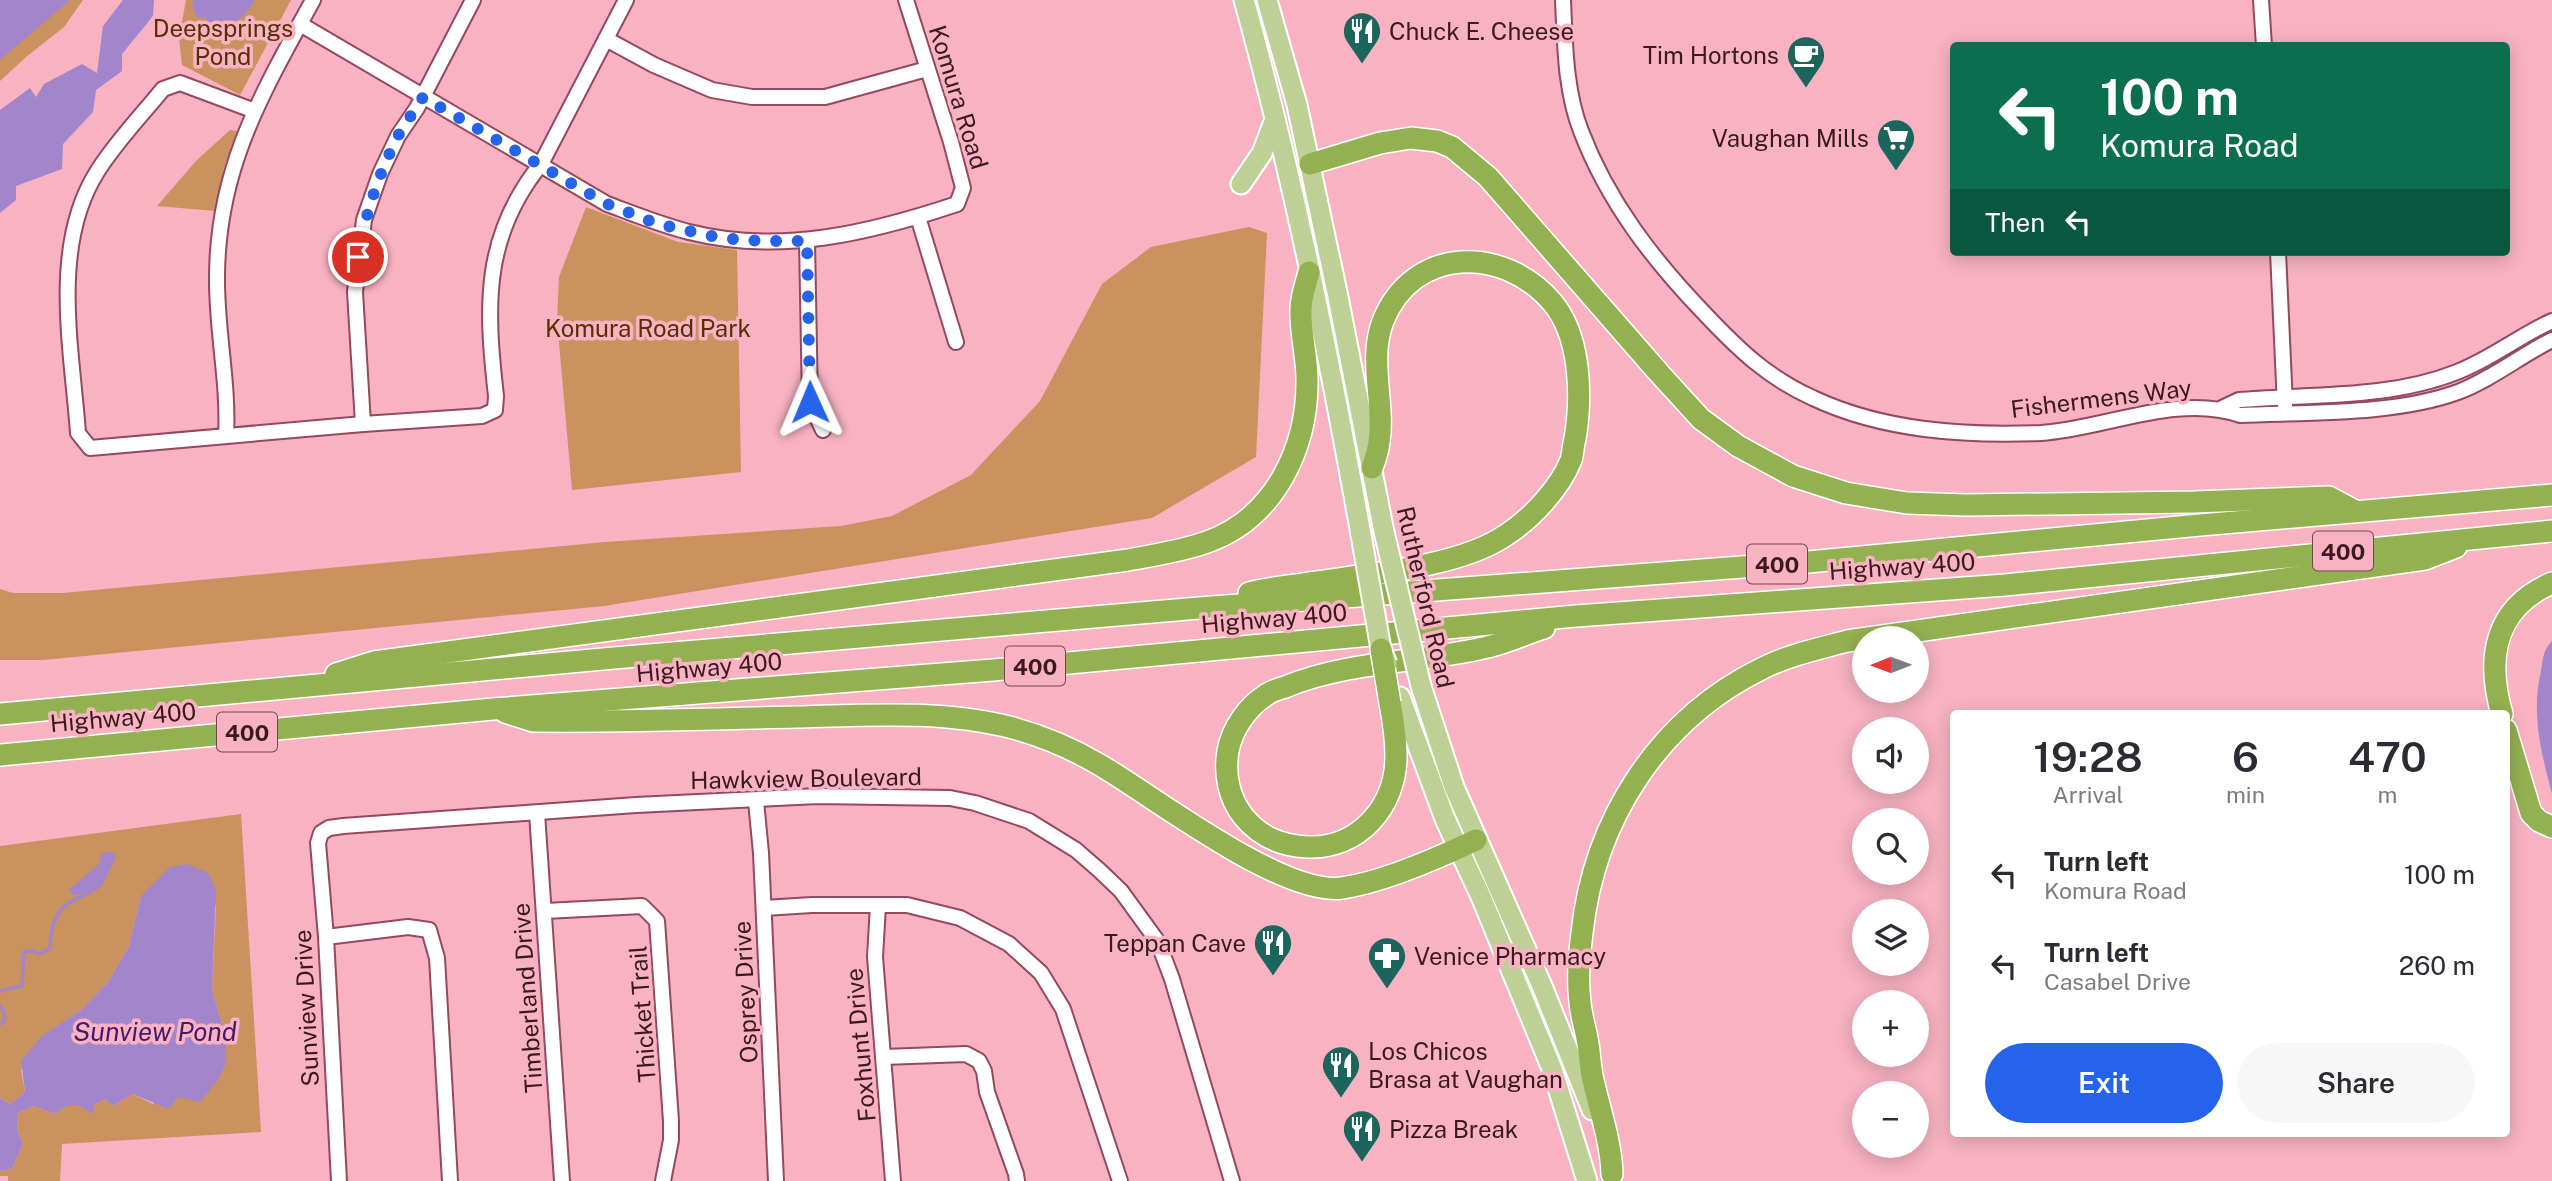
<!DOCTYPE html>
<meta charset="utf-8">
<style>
body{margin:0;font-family:"Public Sans",sans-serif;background:#f7f7f7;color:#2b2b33;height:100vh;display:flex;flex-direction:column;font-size:26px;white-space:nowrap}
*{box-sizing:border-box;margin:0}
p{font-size:23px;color:#7c7c81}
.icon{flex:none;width:38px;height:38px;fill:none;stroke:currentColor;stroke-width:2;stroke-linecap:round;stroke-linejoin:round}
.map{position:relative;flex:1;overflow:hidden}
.drawer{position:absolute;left:1950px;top:710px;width:560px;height:427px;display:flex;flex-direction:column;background:#fff;border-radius:7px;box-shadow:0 4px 18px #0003}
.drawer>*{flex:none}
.top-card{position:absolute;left:1950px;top:42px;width:560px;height:214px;border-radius:7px;box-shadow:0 4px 18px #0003;background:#0b6e4f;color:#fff;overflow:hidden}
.needle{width:46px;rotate:269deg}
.fabs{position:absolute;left:1852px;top:626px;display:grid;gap:14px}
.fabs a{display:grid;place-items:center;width:77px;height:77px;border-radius:50%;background:#fff;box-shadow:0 4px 18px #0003;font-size:35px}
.pin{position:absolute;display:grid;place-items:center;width:60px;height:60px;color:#fff;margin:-30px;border:4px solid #fff;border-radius:50%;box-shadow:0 2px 7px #0007}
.me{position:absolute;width:77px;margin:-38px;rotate:359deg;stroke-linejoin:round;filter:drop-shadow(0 0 5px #0008)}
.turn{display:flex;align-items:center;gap:24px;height:147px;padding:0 35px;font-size:32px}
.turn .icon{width:91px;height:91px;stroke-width:2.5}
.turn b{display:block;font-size:49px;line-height:60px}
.then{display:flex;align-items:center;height:66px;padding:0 35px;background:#0003;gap:14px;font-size:26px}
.eta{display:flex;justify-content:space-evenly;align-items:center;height:119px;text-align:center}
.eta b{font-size:42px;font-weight:600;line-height:49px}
.primary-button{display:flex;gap:14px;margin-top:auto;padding:14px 35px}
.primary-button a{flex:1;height:80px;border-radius:42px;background:#2563eb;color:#fff;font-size:28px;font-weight:600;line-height:80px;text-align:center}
.primary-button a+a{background:#f7f7f7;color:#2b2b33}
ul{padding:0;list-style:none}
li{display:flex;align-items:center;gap:21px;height:91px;padding:0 35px}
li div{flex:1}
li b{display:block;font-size:26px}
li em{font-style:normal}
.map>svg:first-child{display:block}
</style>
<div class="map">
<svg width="2552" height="1181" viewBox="0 0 2552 1181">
<rect width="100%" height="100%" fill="#f8b2c2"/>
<g fill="#c9925e">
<path d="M0,0H83L64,27L26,57L0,81Z"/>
<path d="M186,0H291L240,95L182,65L179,38Z"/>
<path d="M230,130L237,131L224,167L215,211L157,206L196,161Z"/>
<path d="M586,207L678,242L737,250L741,472L572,490L557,320L559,277Z"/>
<path d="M1249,227L1267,233L1256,457L1152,518L604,606L43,660H0V589L13,593H63L605,542L841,526L892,516L971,475L1040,401L1102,284L1151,247Z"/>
<path d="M241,814L261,1132L62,1144L60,1181H8V1176H0V1171L12,1169L23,1144L17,1129L18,1113L34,1106L55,1114C71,1100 76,1104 94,1113V1105L105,1099L113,1106L132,1094L153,1104L225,1034L212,990L216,905L141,896L129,946L108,982L81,1010L42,1037L21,1070L25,1092L10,1104L0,1098V846Z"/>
</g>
<g fill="#a385cb">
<path d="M0,0H70L0,60Z"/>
<path d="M123,0H154L153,16L122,54V71L96,90L93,112L63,144L62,169L16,186V200L0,213V110L30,88L36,97L44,84L82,64L97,73L103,26Z"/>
<path d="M193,0H255C248,13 241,19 228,25L233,31L228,35L220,28L211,33L205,17L197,18L192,4Z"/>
<path d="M2552,641V794C2541,752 2531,714 2541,671C2543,659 2543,650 2552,641Z"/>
<path d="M111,852L116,856C109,876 95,894 72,895L69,890L100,863L101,853Z"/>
<path d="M187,864L208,873L216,890L212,990L225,1034L226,1063L218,1080L200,1102L178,1097L169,1109L132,1094L113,1106L105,1099L94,1105V1114C76,1104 72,1100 55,1114L34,1106L18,1113L17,1129L23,1144L12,1169L0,1171V1098L10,1104L25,1092L21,1061L42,1036L81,1010L108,982L129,946L141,896L170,867Z"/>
</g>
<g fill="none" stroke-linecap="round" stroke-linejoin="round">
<g stroke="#a385cb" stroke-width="3.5">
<path d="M0,991L22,986L24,952L32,951L41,954L50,948C52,884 94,908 106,874"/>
<path d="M0,1006L5,1014L4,1022L0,1024"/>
</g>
<g stroke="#95485e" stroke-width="18">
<g id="minor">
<path d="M1563,0C1565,43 1565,90 1581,131C1608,202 1653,260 1705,314C1738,349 1768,378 1813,398C1883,431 1965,436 2041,433C2104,429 2178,393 2240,415C2308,412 2395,415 2458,392C2492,379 2520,356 2552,340"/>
<path d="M2261,0L2264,46"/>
<path d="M300,24L607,204C634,214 661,225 689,232C780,255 870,233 957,204L963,188L951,142L906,0"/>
<path d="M606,39L654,65L712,90L752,97H825L927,69"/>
<path d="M255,111L180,83L163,89C141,116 115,143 97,172C50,247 72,349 78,433L90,448L363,424L482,416L495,410L496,396C486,308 482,237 541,164L626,0"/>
<path d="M918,217L956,342"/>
<path d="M807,241L810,402L823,430"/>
<path d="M2278,252L2285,405"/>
<path d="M2222,408L2239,400C2311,394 2389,399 2457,372C2491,359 2519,336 2552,321"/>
<path d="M363,424L355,292L364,220L380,174L398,136L417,108L473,0"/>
<path d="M226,436C229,382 216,329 217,275C218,166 263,92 313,0"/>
<path d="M756,801L761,853L776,1181"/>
<path d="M537,813L562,1181"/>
<path d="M878,905L875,957L893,1181"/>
<path d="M764,908L812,905H907L960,918L1009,944L1041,973L1063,1009L1120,1181"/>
<path d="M545,911L642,906L657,921L671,1121V1140L663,1181"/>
<path d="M326,937L408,927L429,930L437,958L450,1181"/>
<path d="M883,1057L966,1054L979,1061L984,1071L987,1092L1016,1174L1017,1181"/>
<path d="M339,1181L326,937L318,843L321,833L329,828L343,826L636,805L818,796L950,798L975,803L1029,821L1076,850L1099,870L1121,891L1158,942L1172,979L1232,1181"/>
</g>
</g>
<g stroke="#fff" stroke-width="23">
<g id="major">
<path d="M1244,0C1293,176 1329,356 1361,535"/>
<path d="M1267,0L1297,105L1338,297L1384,532"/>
<path d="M1241,184L1262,153L1275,119"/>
<path d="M1421,686L1454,787L1542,986L1592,1110"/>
<path d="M1400,697L1445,819L1482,899L1552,1069L1587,1181"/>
</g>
</g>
<g stroke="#fff" stroke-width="24">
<g id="highway">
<path d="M1310,164L1380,143L1411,138L1437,141L1452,147L1488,177L1659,373L1701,419L1738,446L1793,476L1846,493L1907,503L1966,505L2194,502L2329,497L2355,511"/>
<path d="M1249,593C1264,589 1280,587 1296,585C1356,575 1457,569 1506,535C1531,519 1560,488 1571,460C1573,454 1573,445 1575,439C1582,396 1581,336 1552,302C1503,245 1413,246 1383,321C1368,360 1385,403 1379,442C1378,451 1375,460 1372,468"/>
<path d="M336,674L374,662L1128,560C1155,555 1182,551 1207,542C1275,518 1308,447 1307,379C1307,356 1300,332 1301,309C1301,297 1306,284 1309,272"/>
<path d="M1390,703C1393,719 1396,739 1396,756C1396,806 1359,849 1308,847C1281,846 1260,837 1243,816C1229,798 1224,774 1228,751C1232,729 1247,707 1266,695C1271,691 1279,689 1285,687C1348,661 1418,663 1483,648C1504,644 1524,634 1544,628"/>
<path d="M505,712L533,721C622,722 709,719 797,717C869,715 943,710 1013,728C1042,736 1075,750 1100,765C1155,797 1282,896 1342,888C1384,882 1438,858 1476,840"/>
<path d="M0,714L614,658L1199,608L1808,562L2200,525L2552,495"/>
<path d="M2502,714C2486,658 2494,608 2552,583"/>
<path d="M2506,730L2531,813L2539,821L2552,827"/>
<path d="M0,755L493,709L993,670L1576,616L2005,585L2552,531"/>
<path d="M1612,1174C1611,1142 1600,1111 1593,1080C1590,1068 1590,1056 1588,1044C1586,1030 1581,1016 1580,1002C1577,979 1579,956 1582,933C1594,820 1658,720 1761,669C1788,655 1818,649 1847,641L2425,559L2456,547"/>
</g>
</g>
<use href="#minor" stroke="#fff" stroke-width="14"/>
<use href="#major" stroke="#bfd097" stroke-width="19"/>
<use href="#highway" stroke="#94b152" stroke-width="21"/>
<g stroke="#fff" stroke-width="23" stroke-linecap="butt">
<g id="major-bridge">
<path d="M1384,532L1421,686"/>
<path d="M1361,535L1381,649L1387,664"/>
</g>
</g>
<g stroke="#fff" stroke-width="24" stroke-linecap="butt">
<path id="highway-bridge" d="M1381,649L1390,703"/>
</g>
<use href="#major-bridge" stroke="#bfd097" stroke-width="19"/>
<use href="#highway-bridge" stroke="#94b152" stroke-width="21"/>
</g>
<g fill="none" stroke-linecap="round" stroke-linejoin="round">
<path stroke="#2563eb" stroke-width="12" stroke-dasharray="0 21.6" d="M358,257C365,215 378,176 397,138C404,124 415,111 423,97L607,204L658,224L721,238L761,241H807L810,402"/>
</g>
<defs>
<g id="restaurant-pin" transform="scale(2.0125)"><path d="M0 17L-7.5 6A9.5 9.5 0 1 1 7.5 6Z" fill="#1c655c" stroke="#f8b2c2"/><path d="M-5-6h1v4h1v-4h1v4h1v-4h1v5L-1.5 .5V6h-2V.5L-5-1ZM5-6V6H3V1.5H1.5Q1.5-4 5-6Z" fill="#fff"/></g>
<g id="cafe-pin" transform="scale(2.0125)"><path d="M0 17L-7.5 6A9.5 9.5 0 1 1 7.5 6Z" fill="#1c655c" stroke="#f8b2c2"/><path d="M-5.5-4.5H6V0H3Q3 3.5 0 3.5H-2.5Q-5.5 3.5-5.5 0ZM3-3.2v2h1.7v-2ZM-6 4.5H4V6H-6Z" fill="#fff"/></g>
<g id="supermarket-pin" transform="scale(2.0125)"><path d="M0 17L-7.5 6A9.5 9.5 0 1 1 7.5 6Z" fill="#1c655c" stroke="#f8b2c2"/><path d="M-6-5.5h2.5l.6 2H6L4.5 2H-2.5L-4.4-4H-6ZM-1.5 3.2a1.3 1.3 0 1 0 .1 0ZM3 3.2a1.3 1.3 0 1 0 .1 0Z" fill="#fff"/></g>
<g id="pharmacy-pin" transform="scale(2.0125)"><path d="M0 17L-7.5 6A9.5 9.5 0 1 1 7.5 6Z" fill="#1c655c" stroke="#f8b2c2"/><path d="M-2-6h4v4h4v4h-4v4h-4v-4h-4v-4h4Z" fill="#fff"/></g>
</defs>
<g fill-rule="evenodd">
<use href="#restaurant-pin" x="1362" y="31"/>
<use href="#cafe-pin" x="1806" y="55"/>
<use href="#supermarket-pin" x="1896" y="138"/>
<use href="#restaurant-pin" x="1273" y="943"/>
<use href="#pharmacy-pin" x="1387" y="956"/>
<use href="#restaurant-pin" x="1341" y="1065"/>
<use href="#restaurant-pin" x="1362" y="1129"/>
</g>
<g text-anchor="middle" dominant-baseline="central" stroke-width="7" stroke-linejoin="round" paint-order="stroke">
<g fill="#f8b2c2" stroke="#734752" stroke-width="2">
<rect x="2313" y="531.5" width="60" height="39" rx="5"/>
<rect x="1747" y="544.5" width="60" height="39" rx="5"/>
<rect x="1005" y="646.5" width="60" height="39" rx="5"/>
<rect x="217" y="712.5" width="60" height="39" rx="5"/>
</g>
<g font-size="23" font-weight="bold" fill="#3a1922">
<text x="2343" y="551">400</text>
<text x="1777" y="564">400</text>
<text x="1035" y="666">400</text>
<text x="247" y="732">400</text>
</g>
<g font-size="24" fill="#572f00" stroke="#f8b2c2">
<text x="223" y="28">Deepsprings<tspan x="223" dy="28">Pond</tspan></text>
<text x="648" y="328">Komura Road Park</text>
</g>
<g font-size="24" fill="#3a1922" stroke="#f8b2c2" text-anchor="start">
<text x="1389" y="31">Chuck E. Cheese</text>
<text x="1779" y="55" text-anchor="end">Tim Hortons</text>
<text x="1869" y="138" text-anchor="end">Vaughan Mills</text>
<text x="1246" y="943" text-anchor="end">Teppan Cave</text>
<text x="1414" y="956">Venice Pharmacy</text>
<text x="1368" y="1051">Los Chicos<tspan x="1368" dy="28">Brasa at Vaughan</tspan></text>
<text x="1389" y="1129">Pizza Break</text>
</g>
<g font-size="24" fill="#3a1922" stroke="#f8b2c2">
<text transform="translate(959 97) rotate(73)">Komura Road</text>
<text transform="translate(2101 398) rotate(-7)">Fishermens Way</text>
<text transform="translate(1902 566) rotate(-4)">Highway 400</text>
<text transform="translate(1426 597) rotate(77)">Rutherford Road</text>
<text transform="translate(1274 618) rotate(-5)">Highway 400</text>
<text transform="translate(709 667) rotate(-5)">Highway 400</text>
<text transform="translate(123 717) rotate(-5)">Highway 400</text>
<text transform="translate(806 778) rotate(-1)">Hawkview Boulevard</text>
<text transform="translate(745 992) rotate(-93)">Osprey Drive</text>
<text transform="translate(527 998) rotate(-94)">Timberland Drive</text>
<text transform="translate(306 1008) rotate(-93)">Sunview Drive</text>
<text transform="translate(642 1014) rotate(-94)">Thicket Trail</text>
<text transform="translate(860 1045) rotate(-95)">Foxhunt Drive</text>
</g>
<g font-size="26" font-style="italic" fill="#44196c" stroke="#f8b2c2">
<text x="155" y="1031">Sunview Pond</text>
</g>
</g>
</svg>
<div class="fabs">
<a><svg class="needle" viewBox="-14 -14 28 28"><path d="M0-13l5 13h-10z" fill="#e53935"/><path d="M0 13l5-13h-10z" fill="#7c7c81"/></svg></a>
<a><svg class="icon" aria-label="sound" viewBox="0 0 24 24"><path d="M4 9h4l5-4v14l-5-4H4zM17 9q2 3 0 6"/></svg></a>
<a><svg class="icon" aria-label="search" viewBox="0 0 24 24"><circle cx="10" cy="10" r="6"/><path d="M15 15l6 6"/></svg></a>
<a><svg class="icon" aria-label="layers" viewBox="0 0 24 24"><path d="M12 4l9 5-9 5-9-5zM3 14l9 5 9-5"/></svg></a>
<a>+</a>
<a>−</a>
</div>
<div class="pin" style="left:358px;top:257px;background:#d93025"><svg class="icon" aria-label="arrive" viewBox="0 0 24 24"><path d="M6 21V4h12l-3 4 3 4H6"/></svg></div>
<svg class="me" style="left:810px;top:402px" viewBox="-20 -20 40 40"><path d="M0-17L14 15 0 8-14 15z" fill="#2563eb" stroke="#fff" stroke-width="4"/></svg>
<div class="top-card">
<div class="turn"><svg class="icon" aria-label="left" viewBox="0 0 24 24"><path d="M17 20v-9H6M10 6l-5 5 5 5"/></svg><div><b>100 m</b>Komura Road</div></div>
<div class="then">Then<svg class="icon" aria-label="left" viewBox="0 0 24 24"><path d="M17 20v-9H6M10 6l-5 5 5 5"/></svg></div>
</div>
<section class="drawer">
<div class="eta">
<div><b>19:28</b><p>Arrival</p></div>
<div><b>6</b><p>min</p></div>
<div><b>470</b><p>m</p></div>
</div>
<ul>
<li><svg class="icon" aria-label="left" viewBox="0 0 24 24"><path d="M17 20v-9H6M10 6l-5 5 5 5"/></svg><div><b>Turn left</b><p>Komura Road</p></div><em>100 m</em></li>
<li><svg class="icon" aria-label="left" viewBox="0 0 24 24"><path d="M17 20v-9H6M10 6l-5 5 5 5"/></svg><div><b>Turn left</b><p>Casabel Drive</p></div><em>260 m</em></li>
</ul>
<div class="primary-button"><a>Exit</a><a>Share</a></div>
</section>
</div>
